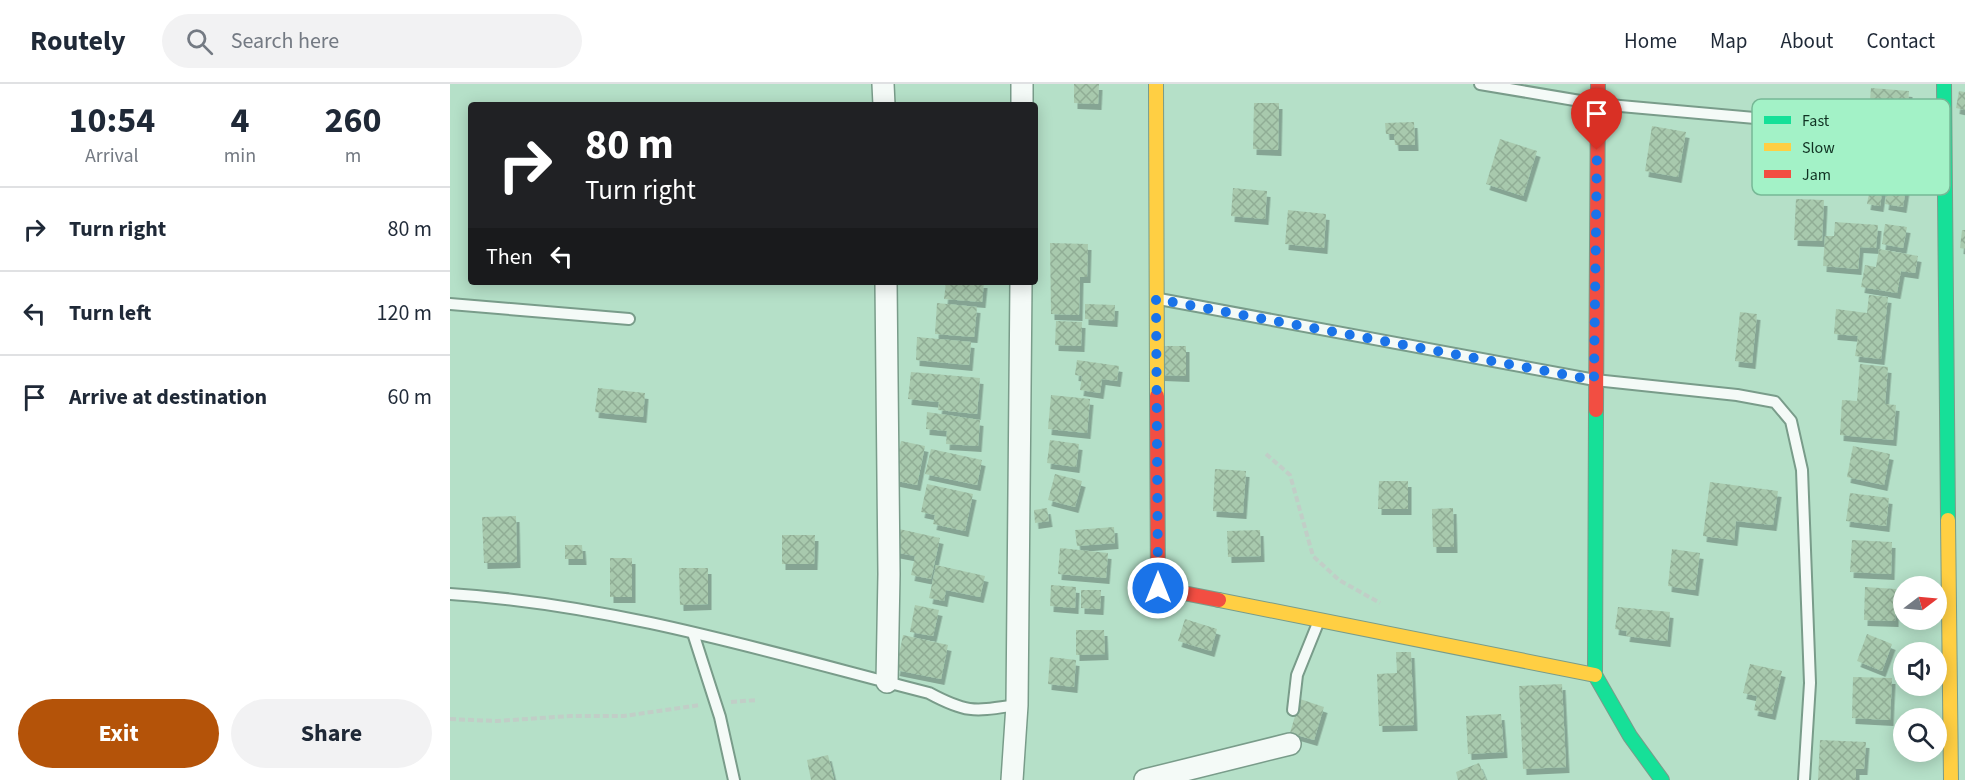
<!DOCTYPE html>
<style>
body{margin:0;font-family:"Source Sans 3",sans-serif;background:#f2f2f3;color:#1f2937;height:100vh;display:flex;flex-direction:column;font-size:22px;white-space:nowrap}
*{box-sizing:border-box;margin:0}
p{font-size:20px;color:#747a83}
.icon{flex:none;width:33px;height:33px;fill:none;stroke:currentColor;stroke-width:2;stroke-linecap:round;stroke-linejoin:round}
.map{position:relative;flex:1;overflow:hidden}
.drawer{display:flex;flex-direction:column;background:#fff;width:450px}
.drawer>*{flex:none}
.banner{position:absolute;left:18px;top:18px;width:570px;height:183px;border-radius:6px;box-shadow:0 3px 15px #0003;background:#202124;color:#fff;overflow:hidden}
.needle{width:39px;rotate:74deg}
.fabs{position:absolute;left:1443px;top:492px;display:grid;gap:12px}
.fabs a{display:grid;place-items:center;width:54px;height:54px;border-radius:50%;background:#fff;box-shadow:0 3px 15px #0003;font-size:30px}
.pin{position:absolute;display:grid;place-items:center;width:51px;height:51px;color:#fff;margin:-62px -26px;border-radius:50% 50% 50% 0;rotate:-45deg;box-shadow:0 0 6px #0007}
.pin .icon{rotate:45deg}
.me{position:absolute;width:66px;margin:-33px;rotate:0deg;stroke-linejoin:round;filter:drop-shadow(0 0 4px #0008)}
.turn{display:flex;align-items:center;gap:21px;height:126px;padding:0 18px;font-size:27px}
.turn .icon{width:78px;height:78px;stroke-width:2.5}
.turn b{display:block;font-size:42px;line-height:51px}
.then{display:flex;align-items:center;height:57px;padding:0 18px;background:#0003;gap:12px;font-size:22px}
.eta{display:flex;justify-content:space-evenly;align-items:center;height:102px;text-align:center}
.eta b{font-size:36px;font-weight:700;line-height:42px}
.cta{display:flex;gap:12px;margin-top:auto;padding:12px 18px}
.cta a{flex:1;height:69px;border-radius:36px;background:#b45309;color:#fff;font-size:24px;font-weight:700;line-height:69px;text-align:center}
.cta a+a{background:#f2f2f3;color:#1f2937}
ul{padding:0;list-style:none}
li{display:flex;align-items:center;gap:18px;height:84px;padding:0 18px;border-top:2px solid #e0e1e3}
li div{flex:1}
li b{display:block;font-size:22px}
li em{font-style:normal}
header{display:flex;align-items:center;gap:36px;box-sizing:border-box;height:84px;padding:0 30px;background:#fff;border-bottom:2px solid #e0e1e3}
header strong{font-size:28px}
nav{display:flex;gap:33px;margin-inline-start:auto;font-size:21px}
.search{width:420px;height:54px;background:#f2f2f3;display:flex;align-items:center;gap:15px;box-sizing:border-box;padding:0 21px;border-radius:33px;color:#747a83;font-size:22px}
main{display:flex;flex:1;min-height:0}
.map>svg:first-child{display:block}
</style>
<header>
<strong>Routely</strong>
<div class="search"><svg class="icon" aria-label="search" viewBox="0 0 24 24"><circle cx="10" cy="10" r="6"/><path d="M15 15l6 6"/></svg>Search here</div>
<nav><a>Home</a><a>Map</a><a>About</a><a>Contact</a></nav>
</header>
<main>
<section class="drawer">
<div class="eta">
<div><b>10:54</b><p>Arrival</p></div>
<div><b>4</b><p>min</p></div>
<div><b>260</b><p>m</p></div>
</div>
<ul>
<li><svg class="icon" aria-label="right" viewBox="0 0 24 24"><path d="M7 20v-9h11M14 6l5 5-5 5"/></svg><div><b>Turn right</b></div><em>80 m</em></li>
<li><svg class="icon" aria-label="left" viewBox="0 0 24 24"><path d="M17 20v-9H6M10 6l-5 5 5 5"/></svg><div><b>Turn left</b></div><em>120 m</em></li>
<li><svg class="icon" aria-label="arrive" viewBox="0 0 24 24"><path d="M6 21V4h12l-3 4 3 4H6"/></svg><div><b>Arrive at destination</b></div><em>60 m</em></li>
</ul>
<div class="cta"><a>Exit</a><a>Share</a></div>
</section>
<div class="map">
<svg width="1515" height="696" viewBox="0 0 1515 696">
<defs>
<pattern id="building-cross-hatch" width="8" height="8" patternUnits="userSpaceOnUse" patternTransform="scale(1.5)"><rect width="8" height="8" fill="#a8c9ad"/><path d="M0 0l8 8M0 8l8-8" fill="none" stroke="#90ad95"/></pattern>
<filter id="shadow"><feDropShadow dx="3.5" dy="6" stdDeviation="0" flood-color="#0004"/></filter>
</defs>
<rect width="100%" height="100%" fill="#b5e0c8"/>
<g fill="url(#building-cross-hatch)" filter="url(#shadow)">
<path d="M624,0H649L648,20L624,19Z"/>
<path d="M1421,4L1459,7L1457,35L1419,28Z"/>
<path d="M1509,7L1515,8V26L1506,24Z"/>
<path d="M804,19H829L828,66L803,65Z"/>
<path d="M964,38L965,61H945L944,50H936L935,39Z"/>
<path d="M1202,42L1236,48L1228,93L1195,87Z"/>
<path d="M1050,55L1087,67L1073,112L1036,100Z"/>
<path d="M1422,93L1434,95L1430,122L1417,120Z"/>
<path d="M1439,95L1457,97L1453,123L1435,120Z"/>
<path d="M783,104L817,107L815,135L781,132Z"/>
<path d="M1346,115L1374,116L1372,157L1344,156Z"/>
<path d="M838,126L876,130L874,164L835,160Z"/>
<path d="M1385,138L1428,141L1426,164L1410,163L1408,185L1373,182L1375,152H1384Z"/>
<path d="M1435,140L1457,143L1453,164L1432,160Z"/>
<path d="M1512,146H1515V165L1510,164Z"/>
<path d="M600,159L638,160L637,193H630L629,231L601,230Z"/>
<path d="M1429,165L1468,172L1465,189L1451,187L1447,209L1411,203L1415,181L1426,183Z"/>
<path d="M496,198H534L532,218L494,215Z"/>
<path d="M1419,211L1438,213L1431,275L1405,272L1408,252L1384,250L1386,225L1417,229Z"/>
<path d="M487,219L527,223L524,253L485,250Z"/>
<path d="M635,220L665,221L664,237L635,235Z"/>
<path d="M1290,228L1307,230L1302,279L1285,277Z"/>
<path d="M606,237L632,238L631,262L605,261Z"/>
<path d="M467,253L521,258L519,281L466,276Z"/>
<path d="M711,262H736V292L711,291Z"/>
<path d="M627,276L669,282L667,297L652,295L650,309L630,306L632,292L625,291Z"/>
<path d="M1410,280L1438,283L1435,320L1446,321L1443,356L1390,351L1392,316L1407,317Z"/>
<path d="M461,288L530,294L527,330L488,326L489,318L458,315Z"/>
<path d="M148,304L195,309L193,333L145,328Z"/>
<path d="M601,311L640,315L637,349L598,345Z"/>
<path d="M477,328L530,336L528,362L496,360L497,347L476,345Z"/>
<path d="M600,356L629,360L626,383L597,379Z"/>
<path d="M451,357L475,362L467,401L442,396Z"/>
<path d="M1403,362L1440,370L1434,401L1397,393Z"/>
<path d="M481,365L532,376L527,401L475,390Z"/>
<path d="M765,385L796,387L793,429L763,427Z"/>
<path d="M605,390L632,397L625,423L598,416Z"/>
<path d="M929,397H958V425H928Z"/>
<path d="M1260,398L1328,407L1323,441L1286,437L1284,456L1253,452Z"/>
<path d="M477,400L523,410L515,447L483,440L485,431L471,428Z"/>
<path d="M1400,409L1439,414L1436,442L1396,437Z"/>
<path d="M597,424L599,437L585,439L584,426Z"/>
<path d="M1003,424L1004,463H983L982,425Z"/>
<path d="M66,432L67,478L34,479L32,433Z"/>
<path d="M664,443L665,459L627,462L625,446Z"/>
<path d="M449,445L490,454L481,495L461,491L465,472L444,468Z"/>
<path d="M810,446L811,472L778,473L777,447Z"/>
<path d="M332,451H365L364,480H332Z"/>
<path d="M1402,456L1442,458L1441,490L1400,488Z"/>
<path d="M115,461H132L133,475H115Z"/>
<path d="M610,464L658,469L656,494L608,490Z"/>
<path d="M1222,465L1250,469L1245,506L1218,502Z"/>
<rect x="160" y="474" width="22" height="39"/>
<path d="M486,481L535,492L530,513L496,506L494,517L479,514Z"/>
<path d="M229,484H258V520L230,521Z"/>
<path d="M601,501L626,503L625,524L600,522Z"/>
<path d="M1415,503L1446,505L1445,537L1414,536Z"/>
<path d="M631,506H651L650,525L631,524Z"/>
<path d="M465,521L489,526L483,552L460,548Z"/>
<path d="M1168,523L1220,528L1217,557L1176,552L1177,547L1165,545Z"/>
<path d="M735,535L767,545L761,567L728,557Z"/>
<path d="M626,546H654L655,570L626,571Z"/>
<path d="M1417,550L1442,560L1432,587L1407,577Z"/>
<path d="M453,551L498,561L491,595L446,586Z"/>
<path d="M946,568H961L964,641L929,642L927,590L947,589Z"/>
<path d="M600,573L626,576L624,603L598,600Z"/>
<path d="M1300,580L1332,587L1322,630L1304,626L1307,612L1293,609Z"/>
<path d="M1403,593L1442,594L1440,636L1402,634Z"/>
<path d="M1112,600L1116,683L1073,685L1069,602Z"/>
<path d="M850,615L874,623L864,656L840,649Z"/>
<path d="M1051,630L1054,668L1018,670L1016,632Z"/>
<path d="M1370,656L1416,658L1414,685H1406V696H1368Z"/>
<path d="M378,671L384,696H361L357,676Z"/>
<path d="M1029,679L1036,696H1008L1006,688Z"/>
</g>
<g fill="none" stroke-linecap="round" stroke-linejoin="round">
<g stroke="#799c8a" stroke-width="14">
<g id="lane">
<path d="M1030,0L1148,20L1349,38"/>
<path d="M709,215L1145,296L1287,311L1325,318L1341,337L1352,386L1360,599L1354,696"/>
<path d="M0,220L179,235"/>
<path d="M0,510C163,520 322,569 479,609C518,630 525,627 567,621"/>
<path d="M243,549L270,633L284,696"/>
<path d="M843,626L847,591L868,539"/>
</g>
</g>
<g stroke="#799c8a" stroke-width="24">
<g id="street">
<path d="M433,0L434,21"/>
<path d="M572,21V0"/>
<path d="M436,198L439,490L437,598"/>
<path d="M562,696L567,621L571,198"/>
<path d="M695,696L840,660"/>
</g>
</g>
<g stroke="#799c8a" stroke-width="16">
<g id="fast">
<path d="M1494,0L1498,436"/>
<path d="M1146,326L1145,591L1180,652L1212,696"/>
</g>
</g>
<g stroke="#799c8a" stroke-width="16">
<g id="slow">
<path d="M706,0L707,312"/>
<path d="M1498,436L1501,696"/>
<path d="M769,516L1145,591"/>
</g>
</g>
<g stroke="#799c8a" stroke-width="16">
<g id="jam">
<path d="M707,312L708,504L769,516"/>
<path d="M1146,326L1148,0"/>
</g>
</g>
<g stroke="#c1cec7" stroke-width="4" stroke-dasharray="6 3" stroke-linecap="butt">
<path d="M816,370L840,391L863,472L889,496L930,519"/>
<path d="M281,618L307,616"/>
<path d="M0,635L47,637L120,632H174L250,621"/>
</g>
<use href="#lane" stroke="#f4faf7" stroke-width="10"/>
<use href="#street" stroke="#f4faf7" stroke-width="21"/>
<use href="#fast" stroke="#16e098" stroke-width="14"/>
<use href="#slow" stroke="#ffcf43" stroke-width="14"/>
<use href="#jam" stroke="#f24e42" stroke-width="14"/>
</g>
<g fill="none" stroke-linecap="round" stroke-linejoin="round">
<path stroke="#1a73e8" stroke-width="10" stroke-dasharray="0 18" d="M708,504L706,215L1144,296L1147,66"/>
</g>
<rect x="1302" y="15" width="198" height="96" rx="9" fill="#a3f2c7" stroke="#77b896" stroke-width="1.5"/>
<rect x="1314" y="32" width="27" height="8" fill="#16e098"/>
<rect x="1314" y="59" width="27" height="8" fill="#ffcf43"/>
<rect x="1314" y="86" width="27" height="8" fill="#f24e42"/>
<g font-size="16" fill="#103122">
<text x="1352" y="42">Fast</text>
<text x="1352" y="69">Slow</text>
<text x="1352" y="96">Jam</text>
</g>
</svg>
<div class="fabs">
<a><svg class="needle" viewBox="-14 -14 28 28"><path d="M0-13l5 13h-10z" fill="#e53935"/><path d="M0 13l5-13h-10z" fill="#747a83"/></svg></a>
<a><svg class="icon" aria-label="sound" viewBox="0 0 24 24"><path d="M4 9h4l5-4v14l-5-4H4zM17 9q2 3 0 6"/></svg></a>
<a><svg class="icon" aria-label="search" viewBox="0 0 24 24"><circle cx="10" cy="10" r="6"/><path d="M15 15l6 6"/></svg></a>
</div>
<div class="pin" style="left:1147px;top:66px;background:#d93025"><svg class="icon" aria-label="arrive" viewBox="0 0 24 24"><path d="M6 21V4h12l-3 4 3 4H6"/></svg></div>
<svg class="me" style="left:708px;top:504px" viewBox="-20 -20 40 40"><circle r="17" fill="#1a73e8" stroke="#fff" stroke-width="3"/><path d="M0-11L8 9 0 5-8 9z" fill="#fff"/></svg>
<div class="banner">
<div class="turn"><svg class="icon" aria-label="right" viewBox="0 0 24 24"><path d="M7 20v-9h11M14 6l5 5-5 5"/></svg><div><b>80 m</b>Turn right</div></div>
<div class="then">Then<svg class="icon" aria-label="left" viewBox="0 0 24 24"><path d="M17 20v-9H6M10 6l-5 5 5 5"/></svg></div>
</div>
</div>
</main>
